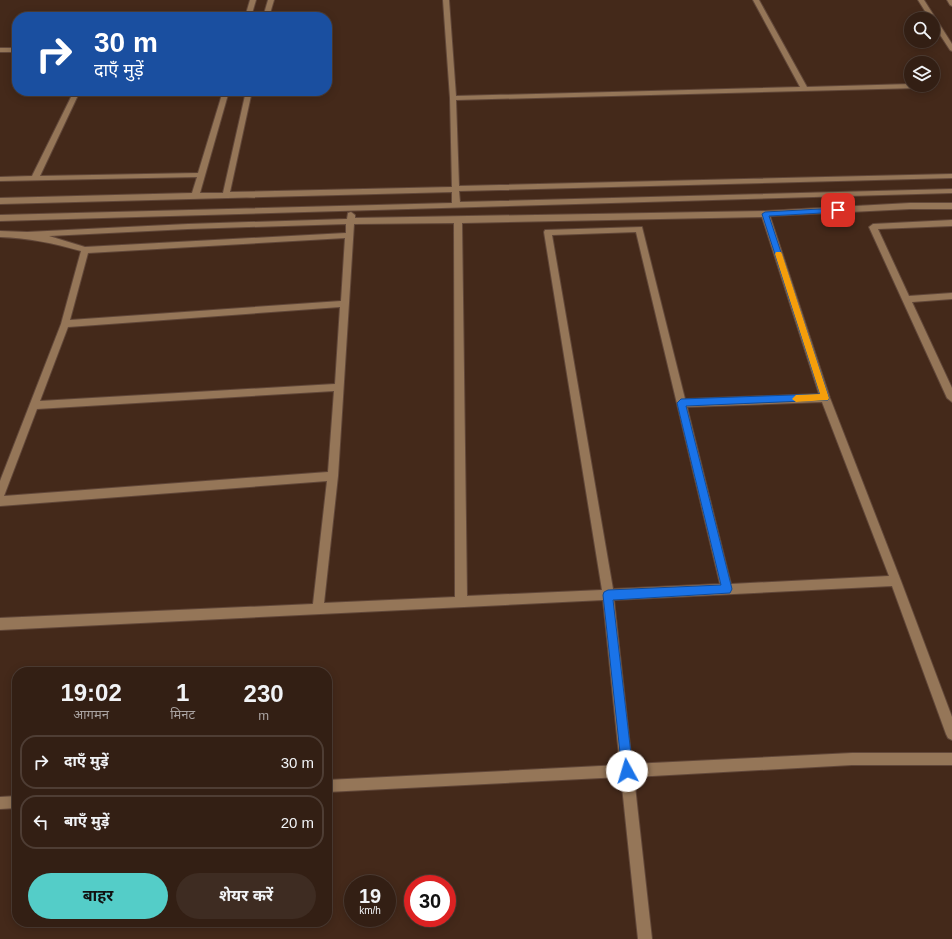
<!DOCTYPE html>
<html lang="hi">
<meta charset="utf-8">
<style>
body{margin:0;font-family:Helvetica,"Noto Sans Devanagari",sans-serif;background:#3e2c22;color:#f1f3f6;height:100vh;display:flex;flex-direction:column;font-size:15px;white-space:nowrap}
*{box-sizing:border-box;margin:0}
p{font-size:13px;color:#a9a2a0}
.icon{flex:none;width:22px;height:22px;fill:none;stroke:currentColor;stroke-width:2;stroke-linecap:round;stroke-linejoin:round}
.map{position:relative;flex:1;overflow:hidden}
.details{position:absolute;left:12px;top:667px;width:320px;height:260px;display:flex;flex-direction:column;background:#331f14;border-radius:16px;box-shadow:0 2px 10px #0003,0 0 0 1px #4e3d34}
.details>*{flex:none}
.top-card{position:absolute;left:12px;top:12px;width:320px;height:84px;border-radius:16px;box-shadow:0 2px 10px #0003,0 0 0 1px #4e3d34;background:#1a4fa0;color:#fff;overflow:hidden}
.fabs{position:absolute;left:904px;top:12px;display:grid;gap:8px}
.fabs a{display:grid;place-items:center;width:36px;height:36px;border-radius:50%;background:#331f14;box-shadow:0 2px 10px #0003,0 0 0 1px #4e3d34;font-size:20px}
.speed{position:absolute;left:344px;top:875px;display:flex;gap:8px;font-size:20px;font-weight:700;text-align:center}
.speed>*{display:grid;place-content:center;width:52px;height:52px;border-radius:50%;background:#331f14;box-shadow:0 2px 10px #0003,0 0 0 1px #4e3d34;line-height:1}
.speed small{font-size:10px;font-weight:400}
.speed .limit{border:6px solid #d22;background:#fff;color:#111}
.pin{position:absolute;display:grid;place-items:center;width:34px;height:34px;color:#fff;margin:-17px;border-radius:8px;box-shadow:0 2px 6px #0006}
.me{position:absolute;width:44px;margin:-22px;rotate:354deg;stroke-linejoin:round;filter:drop-shadow(0 0 3px #0008)}
.turn{display:flex;align-items:center;gap:14px;height:84px;padding:0 16px;font-size:18px}
.turn .icon{width:52px;height:52px;stroke-width:2.5}
.turn b{display:block;font-size:28px;line-height:34px}
.eta{display:flex;justify-content:space-evenly;align-items:center;height:68px;text-align:center}
.eta b{font-size:24px;font-weight:700;line-height:28px}
.primary-button{display:flex;gap:8px;margin-top:auto;padding:8px 16px}
.primary-button a{flex:1;height:46px;border-radius:24px;background:#54cdc8;color:#111;font-size:16px;font-weight:700;line-height:46px;text-align:center}
.primary-button a+a{background:#3e2c22;color:#f1f3f6}
ul{padding:0;list-style:none}
li{display:flex;align-items:center;gap:12px;height:54px;margin:0 8px 6px;padding:0 8px;border:2px solid #4e3d34;border-radius:16px}
li div{flex:1}
li b{display:block;font-size:15px}
li em{font-style:normal}
.map>svg:first-child{display:block}
</style>
<div class="map">
<svg width="952" height="939" viewBox="0 0 952 939">
<rect width="100%" height="100%" fill="#44291a"/>
<g fill="none" stroke-linecap="round" stroke-linejoin="round">
<g stroke="#614739" stroke-width="2">
<g id="minor">
<path d="M250,0H256L251,17H245Z"/>
<path d="M268,0H274L269,17H263Z"/>
<path d="M443,0H449L456,96L800,87L753,0H759L807,87L911,84L921,86L918,88L456,100L459,186L952,174V178L459,191L460,202L952,189V193L0,221V215L452,203V192L0,204V198L192,193L197,177L0,181V177L32,176L74,91H80L40,176L198,173L223,91H229L200,193H223L246,91H252L230,192L452,187L450,98Z"/>
<path d="M918,0H924L952,44V51L950,50L933,24V19H930Z"/>
<path d="M947,0H952V6L950,5Z"/>
<rect x="0" y="48" width="17" height="4"/>
<path d="M910,203H952V209H910L770,216L830,398L901,581L952,717V740L948,738L946,734L892,586L614,600L632,764L852,753H952V765H852L634,777L652,939H638L621,777L327,792V780L620,765L603,600L0,630V618L313,604L327,481L0,506V481L61,324L81,251C52,243 29,238 0,237V231L27,232L188,224L347,219L348,213L351,212L355,215V218L765,211ZM762,217L819,394L685,399L642,227L545,230L544,232L602,590L467,596L462,223ZM454,223L455,597L324,603L338,476L354,224ZM346,224V233L85,247L49,236L188,229ZM636,232L720,584L613,589L552,235ZM345,238L341,301L70,320L88,253ZM340,307L335,384L40,401L68,327ZM334,391L328,472L4,496L37,409ZM822,402L889,576L731,584L687,407Z"/>
<path d="M952,220V226L878,229L909,296L952,293V299L912,302L952,388V402L947,398L869,227L873,224Z"/>
<path d="M17,796V808L0,809V797Z"/>
</g>
</g>
<use href="#minor" fill="#957658" fill-rule="evenodd"/>
</g>
<path fill="#1a73e8" stroke="#114b97" d="M838,208L841,210L840,212L769,216L829,398L828,400L686,406L732,589L730,593L613,600L633,771L631,775L627,777L623,775L622,771L603,595L604,592L608,590L721,585L677,403L681,399L820,394L762,214L765,212Z"/>
<path fill="#f59e0b" d="M776,252H781L782,254L829,398L828,400L796,402L792,399L796,395L820,394L775,254Z"/>
</svg>
<div class="fabs">
<a><svg class="icon" aria-label="search" viewBox="0 0 24 24"><circle cx="10" cy="10" r="6"/><path d="M15 15l6 6"/></svg></a>
<a><svg class="icon" aria-label="layers" viewBox="0 0 24 24"><path d="M12 4l9 5-9 5-9-5zM3 14l9 5 9-5"/></svg></a>
</div>
<div class="speed"><div>19<small>km/h</small></div><div class="limit">30</div></div>
<div class="pin" style="left:838px;top:210px;background:#d93025"><svg class="icon" aria-label="arrive" viewBox="0 0 24 24"><path d="M6 21V4h12l-3 4 3 4H6"/></svg></div>
<svg class="me" style="left:627px;top:771px" viewBox="-20 -20 40 40"><circle r="19" fill="#fff"/><path d="M0-13L10 11 0 6-10 11z" fill="#1a73e8"/></svg>
<div class="top-card">
<div class="turn"><svg class="icon" aria-label="right" viewBox="0 0 24 24"><path d="M7 20v-9h11M14 6l5 5-5 5"/></svg><div><b>30 m</b>दाएँ मुड़ें</div></div>
</div>
<section class="details">
<div class="eta">
<div><b>19:02</b><p>आगमन</p></div>
<div><b>1</b><p>मिनट</p></div>
<div><b>230</b><p>m</p></div>
</div>
<ul>
<li><svg class="icon" aria-label="right" viewBox="0 0 24 24"><path d="M7 20v-9h11M14 6l5 5-5 5"/></svg><div><b>दाएँ मुड़ें</b></div><em>30 m</em></li>
<li><svg class="icon" aria-label="left" viewBox="0 0 24 24"><path d="M17 20v-9H6M10 6l-5 5 5 5"/></svg><div><b>बाएँ मुड़ें</b></div><em>20 m</em></li>
</ul>
<div class="primary-button"><a>बाहर</a><a>शेयर करें</a></div>
</section>
</div>
